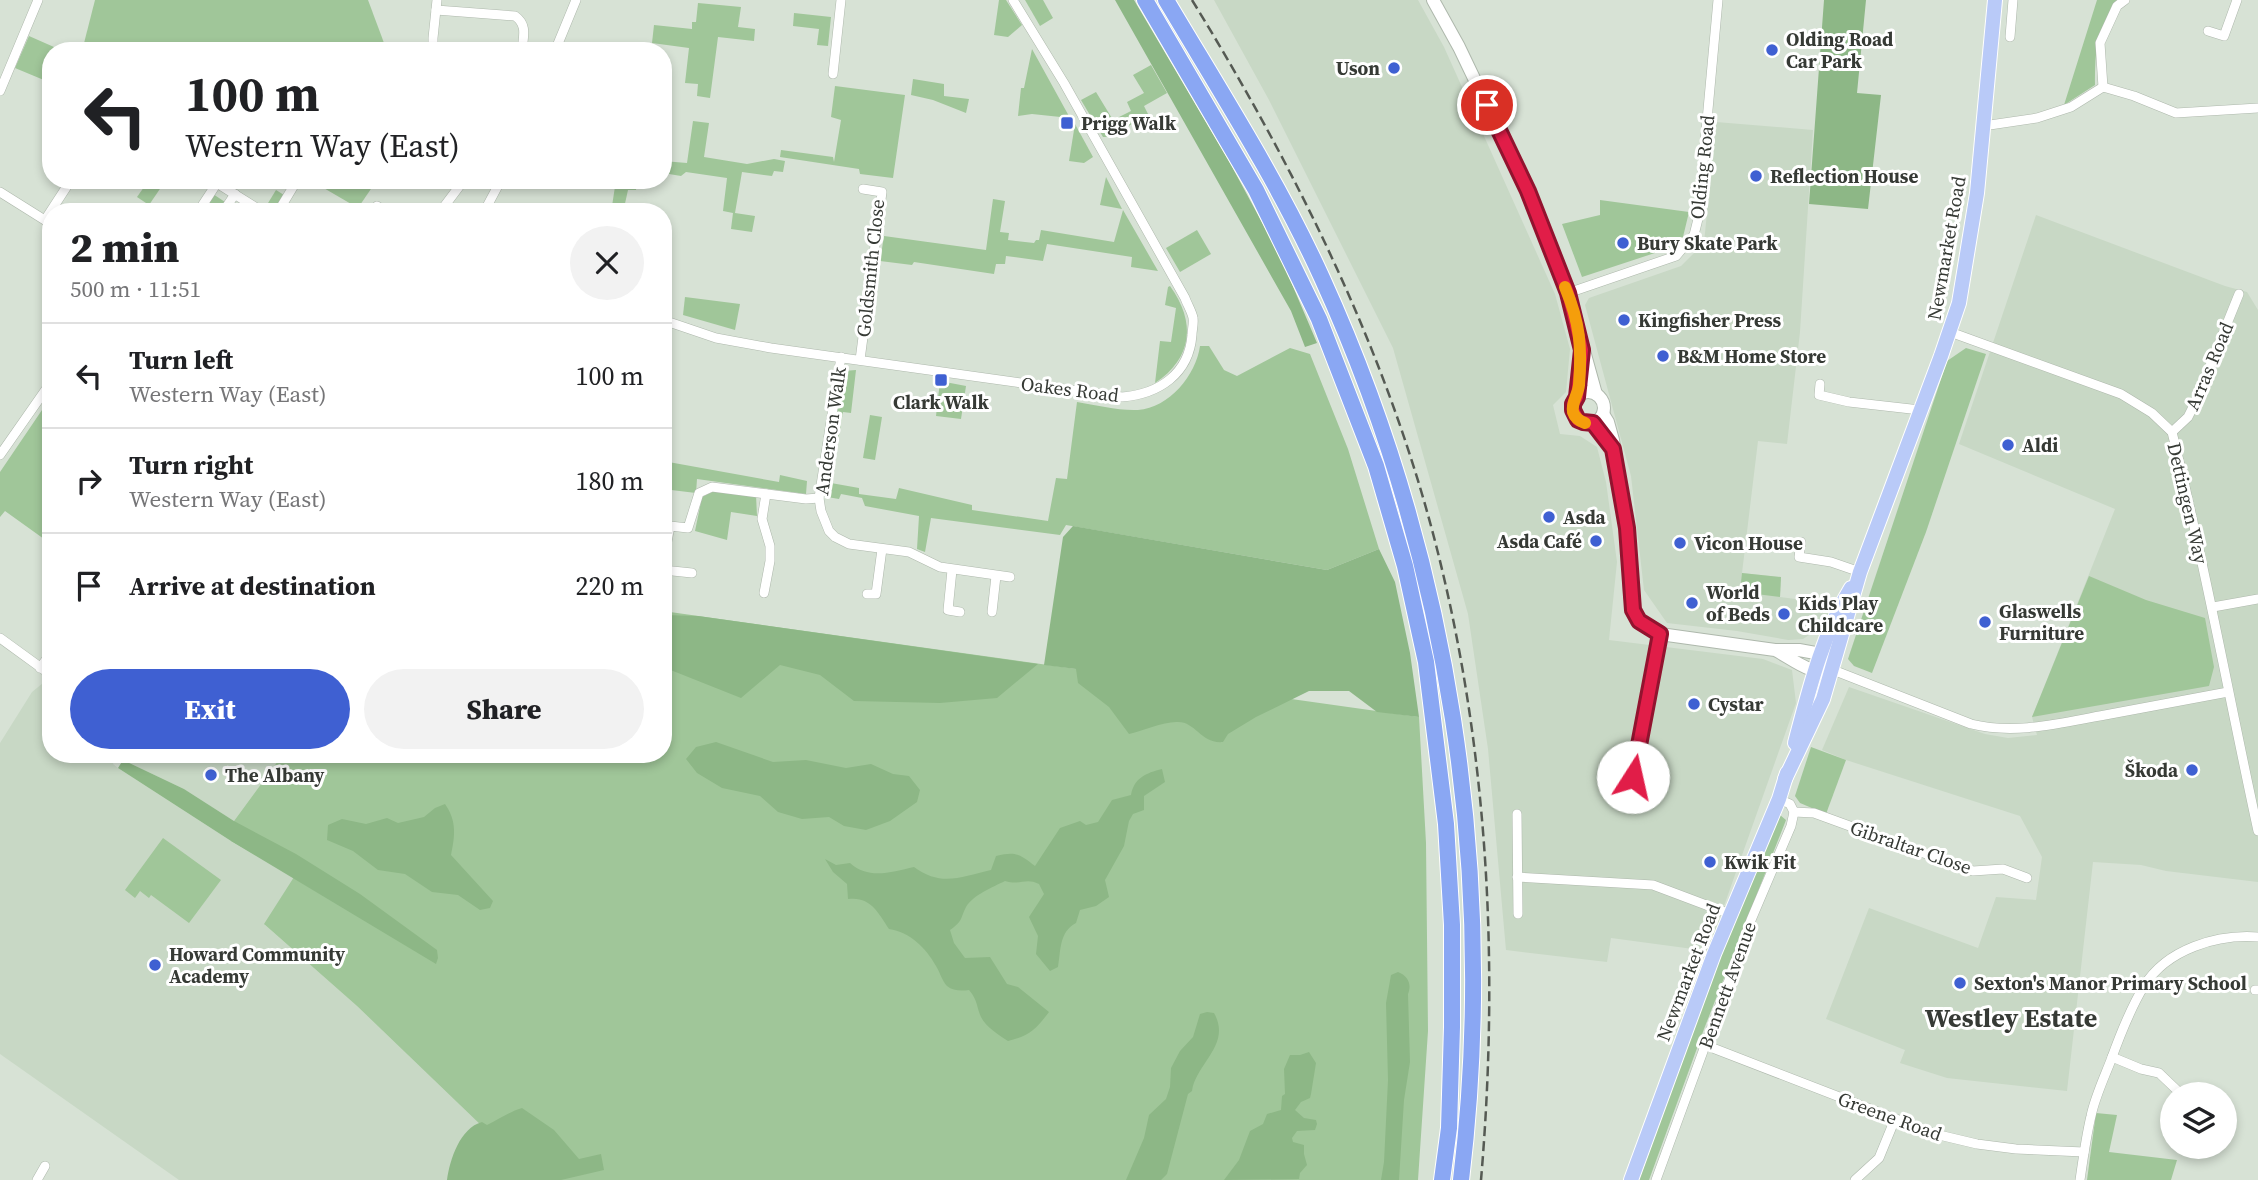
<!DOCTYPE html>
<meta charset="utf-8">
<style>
body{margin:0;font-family:"Source Serif 4",serif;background:#f2f2f2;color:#202124;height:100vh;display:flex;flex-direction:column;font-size:26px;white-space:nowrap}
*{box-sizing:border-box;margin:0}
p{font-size:23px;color:#757577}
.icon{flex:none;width:38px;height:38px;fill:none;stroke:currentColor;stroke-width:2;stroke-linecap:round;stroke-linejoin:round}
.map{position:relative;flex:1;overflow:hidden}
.drawer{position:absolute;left:42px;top:203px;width:630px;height:560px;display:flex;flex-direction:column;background:#fff;border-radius:28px;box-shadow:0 4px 10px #0003}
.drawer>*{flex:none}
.hud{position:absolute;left:42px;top:42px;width:630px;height:147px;border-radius:28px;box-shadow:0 4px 10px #0003;background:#fff;color:#202124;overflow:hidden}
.tools{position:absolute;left:2160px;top:1082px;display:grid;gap:14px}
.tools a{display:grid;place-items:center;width:77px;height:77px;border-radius:50%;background:#fff;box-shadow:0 4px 10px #0003;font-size:35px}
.pin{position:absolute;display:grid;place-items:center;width:60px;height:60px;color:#fff;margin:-30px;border:4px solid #fff;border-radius:50%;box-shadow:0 2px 7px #0007}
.me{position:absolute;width:77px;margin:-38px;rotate:10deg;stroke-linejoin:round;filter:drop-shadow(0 0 5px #0008)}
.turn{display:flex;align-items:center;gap:24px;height:147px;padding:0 28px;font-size:32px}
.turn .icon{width:91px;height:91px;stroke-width:2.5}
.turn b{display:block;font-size:49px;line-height:60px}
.round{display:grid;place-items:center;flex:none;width:74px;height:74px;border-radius:37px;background:#f2f2f2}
.headline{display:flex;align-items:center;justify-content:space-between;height:119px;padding:0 28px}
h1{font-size:42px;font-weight:800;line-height:52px}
.button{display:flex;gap:14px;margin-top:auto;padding:14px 28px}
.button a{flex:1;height:80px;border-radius:42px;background:#3f60d2;color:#fff;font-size:28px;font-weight:800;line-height:80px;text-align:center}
.button a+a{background:#f2f2f2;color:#202124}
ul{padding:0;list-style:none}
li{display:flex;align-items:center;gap:21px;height:105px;padding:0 28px;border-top:2px solid #e0e0e0}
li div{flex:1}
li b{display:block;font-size:26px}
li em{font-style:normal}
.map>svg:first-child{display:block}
</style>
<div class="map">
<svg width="2258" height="1180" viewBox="0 0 2258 1180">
<rect width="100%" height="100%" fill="#d7e2d5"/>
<g fill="#c8d8c5">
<path d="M1214,0H1418L1444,47L1555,294L1570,349L1566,392L1553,405L1560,434L1580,436L1597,447L1606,482L1617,562L1609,640L1763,659L1792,670L1796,703L1708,951L1611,938L1607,962L1506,950L1488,749L1468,614L1393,348L1269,100Z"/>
<path d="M1716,122L1813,130L1800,332L1787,444L1758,441L1742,573L1781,577L1780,597L1834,604L1824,625L1803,639L1788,640L1737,631L1667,623L1644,590L1631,476L1585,305L1589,298L1681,266L1704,243Z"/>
<path d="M2036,215L2225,286L2247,292L2258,310V882L2166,871L2141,865L2093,862L2067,1091L1947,1078L1900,1063L1905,1050L1826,1019L1869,908L1978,948L1996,897L2036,900L2042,857L2020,816L1846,760L1822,750L1849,687L1985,734L2008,738L2037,735L2032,717L2115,509L1959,444Z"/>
<path d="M43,683L51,684V754H117L113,764L118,768L231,841L295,878L265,925L357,1006L487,1131L465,1180H179L0,1054V743L32,692Z"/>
<path d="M124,754H283L234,821L184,789L123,760Z"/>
</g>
<g fill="#a0c699">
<path d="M95,0H368L387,51H82Z"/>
<path d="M999,0H1006L1022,25L1008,37L994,35Z"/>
<path d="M1025,0H1043L1053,18L1040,26Z"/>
<path d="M2097,0H2120C2096,26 2095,52 2095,85L2064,105Z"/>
<path d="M698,3L741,7L738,27L755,29L754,41L718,37L710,98L697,96L698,84L685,83L689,48L652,43L654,25L692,29V22H696Z"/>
<path d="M794,13L831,17L828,46L817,45L819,29L793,26Z"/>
<path d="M29,36L63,51H51V83L15,68Z"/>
<path d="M1032,49L1070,118L1032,114L1018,116L1021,88H1024Z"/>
<path d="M1151,65L1167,93L1144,106L1148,114L1111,137H1103L1081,100L1096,92L1113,120L1131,111L1127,102L1144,93L1133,75Z"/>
<path d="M913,79L944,84V96L969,99L966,113L933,100L911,95Z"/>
<path d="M835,86L905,95L893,178L860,174L859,169L780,157L781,150L833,157L834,162L841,120L831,117Z"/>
<path d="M693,121L709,123L704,157L747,164L774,159L785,161L783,172L774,171L772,176L742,172L735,213L755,216L752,232L731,229L733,213L723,211L727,178L686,172L681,176L663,173V161L687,163Z"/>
<path d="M1075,124L1093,157L1084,163L1069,161Z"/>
<path d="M1106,177L1122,209L1100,205Z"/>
<path d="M149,180H166L149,205L137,197Z"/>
<path d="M310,180H377L358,208Z"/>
<path d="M616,180H638L636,190H628L624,208L612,206Z"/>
<path d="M276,190L284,195L272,212L265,208Z"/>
<path d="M213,194L225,202L219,212H202Z"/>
<path d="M993,199L1005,201L1000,232L1009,233L1008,240L1034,243L1036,240H1039L1041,230L1114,242L1123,210L1158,271L1131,267L1132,257L1047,244L1043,261L1006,256L1005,264H996L994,274L914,262L912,265L880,261L884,236L986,250Z"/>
<path d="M1600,200L1689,212L1683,237L1670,248L1582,277L1562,224L1600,215Z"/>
<path d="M1197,230L1211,254L1180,272L1166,248Z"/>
<path d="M1170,286C1196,322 1193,358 1155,383L1160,341L1171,342L1176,308L1165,305L1168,287Z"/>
<path d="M685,297L740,304L735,330L683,315Z"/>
<path d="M1200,346H1209L1224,370L1237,376L1290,348L1310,354L1348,449L1379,549L1327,570L1066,525L1060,535L931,518L925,552L917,549L919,516L865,506L862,498L841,494L839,499L821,496L839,377L844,371L856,370L851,413L843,412L831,483L859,488V494L896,499L899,488L972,505V510L1048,521L1056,478L1067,479L1077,402C1096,405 1119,411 1138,410C1169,408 1196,375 1200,346Z"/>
<path d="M1966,348L1986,354L1926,532L1872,673L1854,666L1848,659L1947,361Z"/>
<path d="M940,381L966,386L961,419L936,416Z"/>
<path d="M42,410L51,416V544L5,511L0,517V472Z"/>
<path d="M870,415L882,417L875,460L863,458Z"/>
<path d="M663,461L779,482L780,475L807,481L806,494L697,479L696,493L663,489Z"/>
<path d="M714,491L756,495L757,516L731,512L727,540L695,531L702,497Z"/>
<path d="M1742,573L1781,577L1780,597L1740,592Z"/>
<path d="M2089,576L2146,600L2205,618L2214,667L2209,686L2032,717Z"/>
<path d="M663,611L1419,717L1426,843L1428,1031L1418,1180H465L486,1130L357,1006L264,924L294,877L231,841L234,821L283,754H663Z"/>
<path d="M1811,747L1846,760L1826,814L1800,803L1795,796Z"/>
<path d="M1780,815L1786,820L1704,1029L1649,1180H1639L1736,914Z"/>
<path d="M163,838L221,880L189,923L151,895L149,898L140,891L135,898L125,890Z"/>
<path d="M2096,1113L2117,1115L2109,1152L2177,1160L2171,1180H2087Z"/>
</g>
<g fill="#8db786">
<path d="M1115,0H1134L1230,163L1280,256L1317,343L1305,347L1291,311Z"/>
<path d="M1824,0H1866L1857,93L1881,95L1868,209L1809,204Z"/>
<path d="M1073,526L1327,570L1379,549L1395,582L1410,653L1419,717L1377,712L1349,691H1309L1256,717L1228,734L1223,742C1201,744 1196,722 1178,722C1165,721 1142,731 1129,734L1109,707L1078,683L1076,669L1044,665L1063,537Z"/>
<path d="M663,615L698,616L1038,664L997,698L940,703L854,701L820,675L780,665L741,698L663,667Z"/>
<path d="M716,742L773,762L806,760L846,768L871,764L893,774L909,776L920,790L917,802L890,821L866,830L844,826L829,817L802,819L778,812L760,796L722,788L697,773L686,759L696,747Z"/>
<path d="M123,760L184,789L234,821L296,854L360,894L437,950L438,958L436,964L231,841L118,768Z"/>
<path d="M1162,769L1165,782L1144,796V810L1133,814L1129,821L1124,846L1105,880L1109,897L1096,906L1080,910L1076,923C1059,932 1061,950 1058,967L1050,971L1036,954L1038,936L1029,917L1044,894L1039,884C1025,877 1021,886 1005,881C993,887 973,895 966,907C960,919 963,921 950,930L954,943L965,958L990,957L1007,984L1018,987L1049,1012C1035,1030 1031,1035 1008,1041C999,1035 986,1027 981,1017C976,1005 978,1001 969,990C961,991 953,991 947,986C942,981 940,972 936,966C926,948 910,932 889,929C878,912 870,896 848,899L847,884L833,872L825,859L836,865L850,863C869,880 891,872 914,867C941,887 961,877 991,870L996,856C1016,851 1019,854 1035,866L1060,828L1080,821L1086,825L1098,822L1112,800L1131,795C1134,778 1146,773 1162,769Z"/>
<path d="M445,804C457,821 455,836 451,855L493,901L490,908L480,910L458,895L432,892L405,874L378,870L353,851L327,840L328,825L342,819L366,824L387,818L398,823L424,817L435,808Z"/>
<path d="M1398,972C1408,976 1412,984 1408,994L1410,1062L1404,1100L1399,1180H1381L1384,1162L1388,1080L1386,1003L1391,975Z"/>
<path d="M1207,1012L1214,1013C1232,1045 1196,1063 1192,1091L1188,1094L1167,1174L1161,1180H1126L1144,1138L1149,1115L1166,1099L1170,1087L1171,1068L1180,1051L1193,1037L1200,1014Z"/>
<path d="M1309,1052L1316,1063L1311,1094L1310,1098L1301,1102L1295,1110L1304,1118L1316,1120L1317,1124L1315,1130L1297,1131L1292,1138L1293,1142L1304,1145V1154L1307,1165L1300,1173L1299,1179L1224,1180L1239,1160L1250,1131L1263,1124L1267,1114L1281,1110L1282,1096L1285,1094L1284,1069L1290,1055H1300Z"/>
<path d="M522,1108L554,1130L579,1159L601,1154L604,1170L561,1180H447C450,1159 460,1128 482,1122L487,1125C499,1119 509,1112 522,1108Z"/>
</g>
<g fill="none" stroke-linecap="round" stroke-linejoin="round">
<g stroke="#aeb8ac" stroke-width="10">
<g id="street">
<path d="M436,10L515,16C528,25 523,37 522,51"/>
<path d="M2208,31L2224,36L2237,0"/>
<path d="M2010,37L2013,0"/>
<path d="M433,51V38L437,0"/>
<path d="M555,51L576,0"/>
<path d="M833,74L841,0"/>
<path d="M2103,87L2100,43L2117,6L2125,0"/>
<path d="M0,91L38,0"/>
<path d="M1983,126L2037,118L2071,107L2103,87L2134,96L2176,113L2258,108"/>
<path d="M212,180L263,212"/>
<path d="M474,180L479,183"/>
<path d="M0,192L51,224"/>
<path d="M377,206L386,212"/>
<path d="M198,212L217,183"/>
<path d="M223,212L235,194"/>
<path d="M278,212L296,182"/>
<path d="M440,212L464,180"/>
<path d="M484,212L501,180"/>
<path d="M45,220L71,180"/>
<path d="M1568,293L1676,256L1694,235L1698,219L1718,0"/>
<path d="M663,320L716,338L771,348L1122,397C1159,394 1189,374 1192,335C1192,330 1194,323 1193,318C1192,312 1187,304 1185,298L1064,83L1013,0"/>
<path d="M1950,332L2121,394L2152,413L2172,432C2205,564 2229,698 2258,831"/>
<path d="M841,357L819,498L821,511L829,531L835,537L849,544L909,552L940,567L1010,577"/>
<path d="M860,360L882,192L863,189"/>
<path d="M1820,384L1819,395L1849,402L1920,410"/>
<path d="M2172,432L2188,417L2195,403L2239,294"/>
<path d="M0,455L51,382"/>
<path d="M1801,542L1799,557L1831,562L1860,572"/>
<path d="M663,563L670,526L688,528L699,493L712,487L806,499L819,498"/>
<path d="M663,570L692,573"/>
<path d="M952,570L948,610L960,612"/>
<path d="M764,593L770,561V546L762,519L766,494"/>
<path d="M867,594H876L882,549"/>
<path d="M2213,607L2258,599"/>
<path d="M992,612L996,576"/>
<path d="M0,638L51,675"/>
<path d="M40,668L51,653"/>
<path d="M1833,670L1971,724C2016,735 2060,723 2105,715C2146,707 2187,700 2228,692"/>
<path d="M1633,777L1660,634"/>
<path d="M1794,812L1814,813L1973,871L2003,869L2027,878"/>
<path d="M1517,814L1518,914"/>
<path d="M1517,877L1653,885L1730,914"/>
<path d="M2255,990H2258"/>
<path d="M1705,1045L1935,1134L1977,1144L2016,1149L2084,1152"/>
<path d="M2112,1057L2141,1069L2159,1073L2181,1094"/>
<path d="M37,1180L45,1166"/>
<path d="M1656,1180L1751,920L1791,826L1794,812L1790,804L1779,799"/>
<path d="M1855,1180L1879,1158L1895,1119"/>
<path d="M2080,1180C2083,1159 2086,1137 2091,1116C2095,1097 2104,1078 2111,1060C2120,1035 2130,1009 2144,986C2167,949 2217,934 2258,937"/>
</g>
</g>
<g stroke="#aeb8ac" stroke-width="14">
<g id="secondary">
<path d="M1433,0L1459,47L1528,191L1568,293L1596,394"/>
<circle cx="1588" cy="408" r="16"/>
<path d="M1577,396L1582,350"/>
<path d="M1603,414L1608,422L1613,440L1627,528L1630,595L1633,610L1639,621L1660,634L1775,650H1799L1821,654L1828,659L1833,670C1812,677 1793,659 1775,650"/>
</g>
</g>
<g stroke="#fff" stroke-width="16">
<g id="primary">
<path d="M1795,743C1809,690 1822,635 1851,588"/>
<path d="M1785,779L1823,699L1860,572L1941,356L1959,303L1977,193L1995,0"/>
<path d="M1631,1180L1714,954L1779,799L1787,773"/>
</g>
</g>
<g stroke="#fff" stroke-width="18">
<g id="highway">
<path d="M1145,0L1256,190L1319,319L1376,466L1405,566L1426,662L1446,824L1452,925V1027L1449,1128L1442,1180"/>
<path d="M1166,0C1220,91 1278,181 1322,278C1449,557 1498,875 1461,1180"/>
</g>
</g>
<use href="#street" stroke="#fff" stroke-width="9"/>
<use href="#secondary" stroke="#fff" stroke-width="12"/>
<use href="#primary" stroke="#b9caf8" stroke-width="14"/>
<use href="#highway" stroke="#8aa7f3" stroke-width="16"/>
<path stroke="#555a53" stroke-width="2.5" stroke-dasharray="10 5" stroke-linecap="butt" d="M1192,0C1297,171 1388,354 1437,549C1489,755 1499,969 1481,1180"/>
</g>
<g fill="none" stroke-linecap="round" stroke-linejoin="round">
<g stroke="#92132f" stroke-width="18">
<path id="route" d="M1487,105L1528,191L1568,293L1582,350L1577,397L1573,404V410L1578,420L1583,422L1593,423L1613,449L1627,528L1633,610L1639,621L1660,634L1633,777"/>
</g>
<use href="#route" stroke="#e11d48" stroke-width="12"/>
<path stroke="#f59e0b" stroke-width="12" d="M1565,287C1580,323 1582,347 1579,385C1578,395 1571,403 1573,412C1575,418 1579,421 1585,423"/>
</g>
<g fill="#3f60d2" stroke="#fff" stroke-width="2.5">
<circle cx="1772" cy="50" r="7"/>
<circle cx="1394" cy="68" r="7"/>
<rect x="1060" y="116" width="14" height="14" rx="3.5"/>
<circle cx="1756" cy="176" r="7"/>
<circle cx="1623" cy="243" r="7"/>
<circle cx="1624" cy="320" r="7"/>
<circle cx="1663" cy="356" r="7"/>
<rect x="934" y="373" width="14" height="14" rx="3.5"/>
<circle cx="2008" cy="445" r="7"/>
<circle cx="1549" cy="517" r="7"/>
<circle cx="1596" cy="541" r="7"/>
<circle cx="1680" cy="543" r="7"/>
<circle cx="1692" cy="603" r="7"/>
<circle cx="1784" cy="614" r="7"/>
<circle cx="1985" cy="622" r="7"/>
<circle cx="1694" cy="704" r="7"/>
<circle cx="2192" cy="770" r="7"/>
<circle cx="211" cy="775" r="7"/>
<circle cx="1710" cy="862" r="7"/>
<circle cx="155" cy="965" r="7"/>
<circle cx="1960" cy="983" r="7"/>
</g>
<g text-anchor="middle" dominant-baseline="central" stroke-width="6" stroke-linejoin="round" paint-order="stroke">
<g font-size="19" font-weight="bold" fill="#363a35" stroke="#fff" text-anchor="start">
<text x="1786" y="39">Olding Road<tspan x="1786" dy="22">Car Park</tspan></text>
<text x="1380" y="68" text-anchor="end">Uson</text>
<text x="1081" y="123">Prigg Walk</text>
<text x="1770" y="176">Reflection House</text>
<text x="1637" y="243">Bury Skate Park</text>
<text x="1638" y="320">Kingfisher Press</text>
<text x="1677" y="356">B&amp;M Home Store</text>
<text x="941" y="402" text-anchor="middle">Clark Walk</text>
<text x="2022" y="445">Aldi</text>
<text x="1563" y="517">Asda</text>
<text x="1582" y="541" text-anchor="end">Asda Café</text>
<text x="1694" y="543">Vicon House</text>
<text x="1706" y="592">World<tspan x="1706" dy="22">of Beds</tspan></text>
<text x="1798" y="603">Kids Play<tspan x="1798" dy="22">Childcare</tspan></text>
<text x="1999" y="611">Glaswells<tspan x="1999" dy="22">Furniture</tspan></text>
<text x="1708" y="704">Cystar</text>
<text x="2178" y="770" text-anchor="end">Škoda</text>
<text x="225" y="775">The Albany</text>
<text x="1724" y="862">Kwik Fit</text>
<text x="169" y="954">Howard Community<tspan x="169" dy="22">Academy</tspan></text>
<text x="1974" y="983">Sexton's Manor Primary School</text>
</g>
<g font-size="19" fill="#363a35" stroke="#fff">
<text transform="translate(1702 167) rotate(-84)">Olding Road</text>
<text transform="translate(1946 248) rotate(-80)">Newmarket Road</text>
<text transform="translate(870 268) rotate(-84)">Goldsmith Close</text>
<text transform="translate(2209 366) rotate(-67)">Arras Road</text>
<text transform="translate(1070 389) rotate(7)">Oakes Road</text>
<text transform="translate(830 431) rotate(-82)">Anderson Walk</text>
<text transform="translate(2188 503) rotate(77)">Dettingen Way</text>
<text transform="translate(1911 847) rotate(19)">Gibraltar Close</text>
<text transform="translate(1688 972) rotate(-69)">Newmarket Road</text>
<text transform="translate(1727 985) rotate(-70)">Bennett Avenue</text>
<text transform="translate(1890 1116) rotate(20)">Greene Road</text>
</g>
<g font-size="26" font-weight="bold" fill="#363a35" stroke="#fff">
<text x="2011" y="1018">Westley Estate</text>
</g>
</g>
</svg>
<div class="tools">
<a><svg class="icon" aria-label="layers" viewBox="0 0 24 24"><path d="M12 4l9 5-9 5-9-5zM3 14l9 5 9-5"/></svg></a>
</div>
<div class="pin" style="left:1487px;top:105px;background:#d93025"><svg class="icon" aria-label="arrive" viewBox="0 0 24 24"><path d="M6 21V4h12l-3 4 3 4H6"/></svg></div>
<svg class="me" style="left:1633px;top:777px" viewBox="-20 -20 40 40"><circle r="19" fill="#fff"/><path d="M0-13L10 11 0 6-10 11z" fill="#e11d48"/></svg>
<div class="hud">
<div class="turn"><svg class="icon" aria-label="left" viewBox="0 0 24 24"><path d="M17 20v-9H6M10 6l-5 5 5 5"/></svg><div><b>100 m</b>Western Way (East)</div></div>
</div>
<section class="drawer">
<div class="headline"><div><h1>2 min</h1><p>500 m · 11:51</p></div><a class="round"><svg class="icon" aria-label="close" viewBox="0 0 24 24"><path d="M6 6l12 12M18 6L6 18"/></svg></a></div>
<ul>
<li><svg class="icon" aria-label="left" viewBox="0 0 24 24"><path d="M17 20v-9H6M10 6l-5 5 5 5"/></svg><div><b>Turn left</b><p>Western Way (East)</p></div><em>100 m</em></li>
<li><svg class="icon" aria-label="right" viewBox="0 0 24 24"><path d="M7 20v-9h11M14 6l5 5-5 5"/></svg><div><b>Turn right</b><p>Western Way (East)</p></div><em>180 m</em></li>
<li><svg class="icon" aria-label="arrive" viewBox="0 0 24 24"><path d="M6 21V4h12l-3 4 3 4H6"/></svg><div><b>Arrive at destination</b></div><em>220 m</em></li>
</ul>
<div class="button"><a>Exit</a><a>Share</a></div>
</section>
</div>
